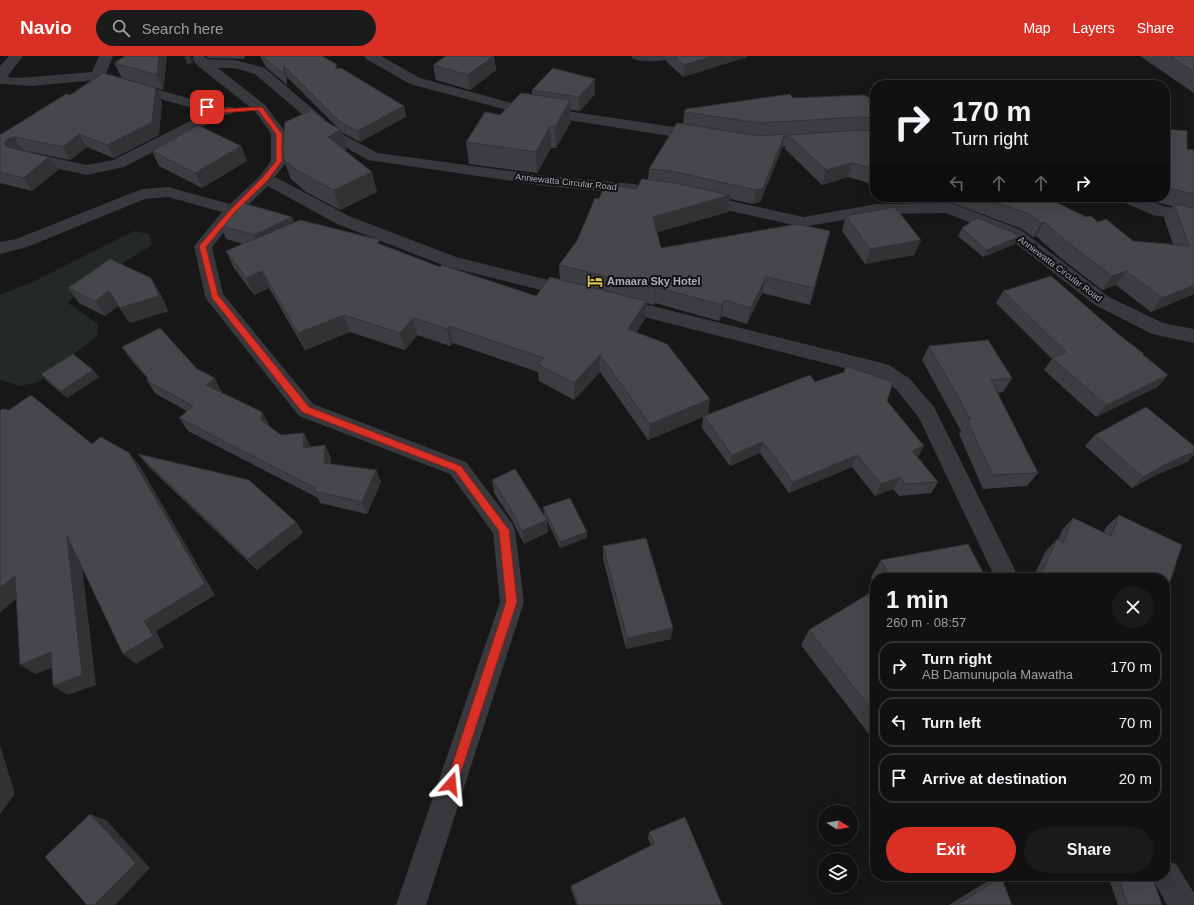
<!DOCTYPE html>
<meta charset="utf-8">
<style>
body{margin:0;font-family:Arial,sans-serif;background:#1a1a1b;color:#f1f3f6;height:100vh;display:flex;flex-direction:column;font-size:15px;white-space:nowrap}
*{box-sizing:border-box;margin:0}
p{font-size:13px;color:#9c9d9f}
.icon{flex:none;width:22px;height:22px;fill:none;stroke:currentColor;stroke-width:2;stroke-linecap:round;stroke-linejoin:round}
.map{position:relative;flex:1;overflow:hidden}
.drawer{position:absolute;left:870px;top:517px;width:300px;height:308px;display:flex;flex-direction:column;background:#111112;border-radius:16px;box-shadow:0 4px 16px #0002,0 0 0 1px #303132}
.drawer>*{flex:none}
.hud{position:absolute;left:870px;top:24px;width:300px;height:122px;border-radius:16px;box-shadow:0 4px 16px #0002,0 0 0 1px #303132;background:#111112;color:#f1f3f6;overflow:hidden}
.needle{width:26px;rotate:101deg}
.controls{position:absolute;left:818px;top:749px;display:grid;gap:8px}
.controls a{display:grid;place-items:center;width:40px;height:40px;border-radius:50%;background:#111112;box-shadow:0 4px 16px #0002,0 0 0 1px #303132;font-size:20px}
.pin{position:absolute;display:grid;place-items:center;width:34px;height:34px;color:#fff;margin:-17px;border-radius:8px;box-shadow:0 2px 6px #0006}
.me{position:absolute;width:44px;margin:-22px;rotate:18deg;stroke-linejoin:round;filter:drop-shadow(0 0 3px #0008)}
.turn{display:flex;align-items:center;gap:14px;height:84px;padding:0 16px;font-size:18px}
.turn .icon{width:52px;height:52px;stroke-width:2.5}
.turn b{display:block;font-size:28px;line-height:34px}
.lanes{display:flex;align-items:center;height:38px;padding:0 16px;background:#0003;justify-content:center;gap:20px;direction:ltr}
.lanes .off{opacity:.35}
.round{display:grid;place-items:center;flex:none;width:42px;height:42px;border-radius:21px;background:#1a1a1b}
.headline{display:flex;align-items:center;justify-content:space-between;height:68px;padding:0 16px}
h1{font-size:24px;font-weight:700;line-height:30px}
.cta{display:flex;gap:8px;margin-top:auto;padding:8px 16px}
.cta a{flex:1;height:46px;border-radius:24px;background:#d93025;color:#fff;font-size:16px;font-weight:700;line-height:46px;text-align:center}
.cta a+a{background:#1a1a1b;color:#f1f3f6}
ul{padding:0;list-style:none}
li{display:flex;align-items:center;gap:12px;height:50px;margin:0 8px 6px;padding:0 8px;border:2px solid #303132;border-radius:16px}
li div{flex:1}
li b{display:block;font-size:15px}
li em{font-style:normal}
header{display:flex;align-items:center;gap:24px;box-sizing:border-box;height:56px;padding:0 20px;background:#d93025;color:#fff}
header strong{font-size:19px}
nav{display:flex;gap:22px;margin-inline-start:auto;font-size:14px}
.search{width:280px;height:36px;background:#1a1a1b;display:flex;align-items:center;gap:10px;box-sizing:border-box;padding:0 14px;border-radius:22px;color:#9c9d9f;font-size:15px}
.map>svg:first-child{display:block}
</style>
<header>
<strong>Navio</strong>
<div class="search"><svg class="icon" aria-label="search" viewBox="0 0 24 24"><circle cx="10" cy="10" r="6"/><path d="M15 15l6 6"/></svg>Search here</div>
<nav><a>Map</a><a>Layers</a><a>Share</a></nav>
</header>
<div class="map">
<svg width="1194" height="849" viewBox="0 0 1194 849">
<rect width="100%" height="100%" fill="#171718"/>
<path fill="#232a25" d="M134,175L149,178L152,189L79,234L68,247L98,268L97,280L38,326L20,330L0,324V239L39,223Z"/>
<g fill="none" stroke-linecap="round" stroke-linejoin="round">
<g fill="#38383d" fill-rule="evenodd">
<path d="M9,0H23L7,21L18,22L92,16L99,0H113L106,18L129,26L221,51H233L235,54L233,57L225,59L124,111L87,119L23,105L17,103L15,100L17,97L23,95L87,109L113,104L208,56L119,32L97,24L32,30L2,28H0V10Z"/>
<path d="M194,0H204L207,3L235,4L265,12L342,78L378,97L546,120L634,128L640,130L642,133L640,136L634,138L546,130L368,104L332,84L255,18L234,12H218L265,49L287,78V105L275,121L349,160L456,201L573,230L579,232L582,236L579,240L573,242L445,210L337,168L268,130L239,158L212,191L223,238L313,348L466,406L512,467L515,474L524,546L426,849H396L500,546L493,477L450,418L299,360L207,244L205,240L194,190L222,156L168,141L145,143L27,191L0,198V186L16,183L142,133L168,131L230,148L260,120L271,105V78L255,55L198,10L192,3Z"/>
<path d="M364,0H381L420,22L512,47L702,75L707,77L710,80L707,83L702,85L511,55L410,28L366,3Z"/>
<path d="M631,0H672L670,3C659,6 644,6 633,3Z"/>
<path d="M856,77L875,78V88L856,87L753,92L748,90L745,87L748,84L753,82Z"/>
<path d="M700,138L803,161L877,148L948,147L954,148L1021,174L1109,241L1163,267L1194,273V287L1152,278L1095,249L1009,182L946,157L877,158L803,171L694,147L692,143L694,139Z"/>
<path d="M1119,141H1141L1163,150L1194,156V166L1153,159L1121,145Z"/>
<path d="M616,241L882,307L889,309L910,323L934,351L1019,522H995L919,362L896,333L876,320L609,252L607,247L609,242Z"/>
<path d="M1165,804L1176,808L1194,837V849H1167L1151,820H1165Z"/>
</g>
</g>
<g fill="#3c3d40">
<path d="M167,0L163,34L122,22L114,7Z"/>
<path d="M206,0H245L244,3L208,2Z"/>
<path d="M260,0H322L336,8L337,13L404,50L406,61L360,86L343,77L341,75L346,94H345L377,136L340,154L306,136L291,123L284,104L325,65L339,73L287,21V29L266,11L262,4Z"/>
<path d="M446,0H494L496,14L470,34L436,24L433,9Z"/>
<path d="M666,0H747V1L683,21L666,5Z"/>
<path d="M1140,0H1194V37Z"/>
<path d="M595,23V38L580,55L570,54L571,66L556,92H551L537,117L469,108L466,86L500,59L532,39V34Z"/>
<path d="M874,27L875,29V129L848,121L822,129L785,93L788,80H784L782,93L760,146L753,148L730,143L728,156L657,176L661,192L830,175L810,249L762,237L747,268L722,260L719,265L655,247L654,249L646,247L645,263L636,276L710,343L708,358L815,326L887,345L918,401L938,426L931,437L899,440L893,433L875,440L852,411L789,437L760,397L730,410L702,372L703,361L648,384L600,316L574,344L539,325L538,316L453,287L450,290L417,279L405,294L350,276L305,294L269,232L254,239L234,212L226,195L243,188L226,183L220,169L292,161L294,167L381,188L440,211L536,240L560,224L559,209L577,185L599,143L636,133L648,124L649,113L683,68L684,56L793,42H870Z"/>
<path d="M70,39L162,45L159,79L114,102L87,91L70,104L22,94H20L49,101L58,114L32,135L0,127V79Z"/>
<path d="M1165,73L1187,93L1194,94V238L1151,256L1116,229L1102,234L1062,203L1036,180L1033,181L1022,173L950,146L952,141H1045L1086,161L1098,166L1133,185L1173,188L1164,162L1173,150L1158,147L1157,141H1165Z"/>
<path d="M241,90L247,105L202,132L159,110L152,95Z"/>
<path d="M846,160L921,184L914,199L865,208L842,175Z"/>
<path d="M962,172L1019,181L1015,188L983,201L958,180Z"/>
<path d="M68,232L160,237L168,255L130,267L118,250L105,260L79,247Z"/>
<path d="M1003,235L1118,278L1168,319L1157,331L1096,361L1044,314L1052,303L996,247Z"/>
<path d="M929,290L1012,322L1003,336L997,337L1038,417L1027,430L983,433L959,378L961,375L922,304Z"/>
<path d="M122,291L197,313L222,336L221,337L262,356L269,369V370L281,379L304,377L310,390V391L331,402V408L376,414L381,426L367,458L320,447L318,442L188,375L179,362L187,355L156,338L147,325L148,323L132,305Z"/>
<path d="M93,314L99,321L67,342L47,325L41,318Z"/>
<path d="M1095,379L1194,390V399L1187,406L1158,418L1132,432L1085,390Z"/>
<path d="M138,398L296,466L303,477L257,514L148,410Z"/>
<path d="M492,424L548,476L524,488L513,466L494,437Z"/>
<path d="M543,451L587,482L560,492L544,458Z"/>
<path d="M1119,459L1165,522H1033L1045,496L1057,483L1058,484L1062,474L1073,462L1104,476L1106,471Z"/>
<path d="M603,490L671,583L626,593L603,503Z"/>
<path d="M881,504L986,522H875V530L871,521Z"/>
<path d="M875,534V686L801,589L809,574Z"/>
<path d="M649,776L722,849H577L571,834V830L651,789L648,782Z"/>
<path d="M1001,821L1012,849H949L983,828Z"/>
<path d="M1119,824L1162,849H1118L1110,826Z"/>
</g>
<g fill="#313234">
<path d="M159,0H167L163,34L157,19Z"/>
<path d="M187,0H190L193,7L187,8L184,1Z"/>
<path d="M494,0L496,14L470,34L468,19Z"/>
<path d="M713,0H747V1L683,21L684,9Z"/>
<path d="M284,10L287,21V29L284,18Z"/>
<path d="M595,23V38L580,55L579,41Z"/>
<path d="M156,32L162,45L159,79L114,102L107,89Z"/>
<path d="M570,44L571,66L556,92L555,71Z"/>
<path d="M404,50L406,61L360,86L357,75Z"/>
<path d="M550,70L551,92L537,117L536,96Z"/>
<path d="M341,74L346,94L333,101L328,81Z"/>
<path d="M79,78L87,91L70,104L63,91Z"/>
<path d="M785,78L782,93L760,146L753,148L756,134Z"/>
<path d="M14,81L22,94L16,96L13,101L4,88L7,83Z"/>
<path d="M241,90L247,105L202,132L195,117Z"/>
<path d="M49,101L58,114L32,135L23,122Z"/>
<path d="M852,107L848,121L822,129L826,114Z"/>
<path d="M372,116L377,136L340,154L334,134Z"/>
<path d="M730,139L728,156L652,178L653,161Z"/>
<path d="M292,161L297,175L260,193L254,179Z"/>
<path d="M1044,166L1036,180L1033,181L1041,167Z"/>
<path d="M1019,181L1015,188L983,201L986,194Z"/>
<path d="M921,184L914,199L865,208L870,193Z"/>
<path d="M262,215L269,232L254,239L246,222Z"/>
<path d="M1126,215L1116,229L1102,234L1112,220Z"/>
<path d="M766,221L762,237L747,268L751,252Z"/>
<path d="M151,222L160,237L168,255L130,267L120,252Z"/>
<path d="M1194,229V238L1151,256L1162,242Z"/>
<path d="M656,231L655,247L654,249L655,232Z"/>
<path d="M109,235L118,250L105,260L95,245Z"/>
<path d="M724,244L722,260L719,265L722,249Z"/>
<path d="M646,245L645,263L627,290L628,273Z"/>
<path d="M344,259L350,276L305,294L298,277Z"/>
<path d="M413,262L417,279L405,294L400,277Z"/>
<path d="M449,270L453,287L450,290L447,273Z"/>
<path d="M600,299V316L574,344V327Z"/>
<path d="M93,314L99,321L67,342L61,335Z"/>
<path d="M1168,319L1157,331L1096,361L1106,349Z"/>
<path d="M215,322L222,336L214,343L206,329Z"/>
<path d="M710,343L707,359L704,360L703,361L648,384L650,368Z"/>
<path d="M262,356L269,369L268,377L261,364Z"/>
<path d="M304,377L310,390L309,405L303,392Z"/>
<path d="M763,386L760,397L730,410L732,399Z"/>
<path d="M325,389L331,402L330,419L324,407Z"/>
<path d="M924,390L918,401L912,395Z"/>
<path d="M1194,396V399L1187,406L1158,418L1132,432L1143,421L1170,406Z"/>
<path d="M129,397L140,410L215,539L156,575L164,591L136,608L123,598Z"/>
<path d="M857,399L852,411L789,437L793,426Z"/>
<path d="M376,414L381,426L367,458L362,446Z"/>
<path d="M900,421L893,433L875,440L881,428Z"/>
<path d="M547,464L548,476L524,488L522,475Z"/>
<path d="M296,466L303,477L257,514L248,503Z"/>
<path d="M587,476V482L560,492V486Z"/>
<path d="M67,480L80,492L96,629L68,639L53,630Z"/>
<path d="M15,520L29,531L0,557V532Z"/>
<path d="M673,572L671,583L626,593L627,582Z"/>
<path d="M51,596L65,607L35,618L20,609Z"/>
<path d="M0,689L15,738L0,758Z"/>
<path d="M90,758L106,764L150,812L115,849H94Z"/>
</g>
<g fill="#46474a" stroke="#313234">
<path d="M125,0H159L157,19L114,7Z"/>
<path d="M262,0H322L336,8V13L341,12L404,50L357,75L340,66L284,10V18Z"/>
<path d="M446,0H494L468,19L433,9Z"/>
<path d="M674,0H713L684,9Z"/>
<path d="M1170,0H1194V16Z"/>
<path d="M553,12L595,23L579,41L532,34Z"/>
<path d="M103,17L156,32L152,66L107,89L79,78L63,91L14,81L7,83L4,88L7,91L49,101L23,122L0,116V79L66,38L70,39Z"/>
<path d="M874,27L901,29H875V36Z"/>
<path d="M952,27L960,29H952Z"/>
<path d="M521,37L570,44L555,71L550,70L536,96L466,86L485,56L500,59Z"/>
<path d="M790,38L793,42L864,39L875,45V62L860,61L760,67L684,56L686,53Z"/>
<path d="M312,54L325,65L341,74L328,81L372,116L334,134L299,116L284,104L283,93L285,66Z"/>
<path d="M677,67L759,80L785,78L763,132L756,134L671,115L649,113Z"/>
<path d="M198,69L241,90L195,117L152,95Z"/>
<path d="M1165,73L1187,75V93L1194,94V138L1168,132L1165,120Z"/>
<path d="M860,74L875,75V113L852,107L826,114L788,79Z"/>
<path d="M642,123L670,126L730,139L653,161L661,192L797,168L830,175L814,232L766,221L751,252L724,244L722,249L656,231L655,232L559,209L577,185L595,142L599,143L605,128L636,133Z"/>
<path d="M981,141H1045L1086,161L1091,160L1098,166L1106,163L1133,185L1189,190L1174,148L1194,152V229L1162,242L1126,215L1112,220L1071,189L1044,166L1041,167L1029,158Z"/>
<path d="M243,147L292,161L254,179L220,169Z"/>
<path d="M895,151L921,184L870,193L846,160Z"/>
<path d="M977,162L1012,176L1019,181L986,194L962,172Z"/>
<path d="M300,164L380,184L377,187L440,211L442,209L536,240L550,221L646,245L628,273L667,288L710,343L650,368L600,299L574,327L537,308L544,302L449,270L447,273L413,262L400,277L344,259L298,277L262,215L246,222L226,195Z"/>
<path d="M110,203L151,222L159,240L120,252L109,235L95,245L68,232Z"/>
<path d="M1051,220L1118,278L1144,298L1143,299L1168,319L1106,349L1052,302L1066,296L1003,235Z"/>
<path d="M160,272L197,313L215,322L206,329L262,356L261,364L281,379L304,377L303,392L325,389L324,407L376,414L362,446L314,435L315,432L179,362L193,350L147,325L148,322L122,291Z"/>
<path d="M988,284L1012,322L991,324L1038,417L993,419L967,364H971L929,290Z"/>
<path d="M73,298L93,314L61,335L41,318Z"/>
<path d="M846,310L893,326L887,345L924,390L912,395L938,426L905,428L900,421L881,428L857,399L793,426L763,386L732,399L704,360L810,319L815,326L844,316Z"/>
<path d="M31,339L92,388L101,381L129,397L205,528L144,565L153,580L123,598L67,480L82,619L53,630L51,596L20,609L15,520L0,532V355L2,353L9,354Z"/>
<path d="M1146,351L1194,390V396L1170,406L1143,421L1095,379Z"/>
<path d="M138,398L249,424L296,466L248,503Z"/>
<path d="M515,413L547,464L522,475L511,453L492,424Z"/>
<path d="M570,442L587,476L560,486L543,451Z"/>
<path d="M1119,459L1182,489L1165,541V522H1043L1040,520L1057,483L1063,487L1073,462L1111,480Z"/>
<path d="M646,482L673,572L627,582L603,490Z"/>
<path d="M968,488L986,522H890L881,504Z"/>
<path d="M875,534V658L809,574Z"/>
<path d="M90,758L136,807L94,849H87L45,801Z"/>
<path d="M685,761L722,849H578L571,830L654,788L649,776Z"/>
<path d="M1001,821L1012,849H957Z"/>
<path d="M1153,823L1162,849H1128L1119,824Z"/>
</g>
<path fill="#d93025" stroke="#8d1f18" d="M207,49L221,53L262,51L282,78V105L268,124L235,156L206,191L218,239L309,351L461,410L509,474L517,546L457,728L455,732L451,734L447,732L446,728L506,546L499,475L455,415L302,356L212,242L199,190L231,153L263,121L276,105V78L258,54L221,57L205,52L204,51Z"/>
<defs>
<g id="hotel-bare" transform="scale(1.2)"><path d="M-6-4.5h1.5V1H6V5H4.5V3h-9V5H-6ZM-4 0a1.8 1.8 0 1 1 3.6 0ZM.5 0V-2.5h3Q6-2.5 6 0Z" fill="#dbc04c" stroke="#121213" stroke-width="2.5" paint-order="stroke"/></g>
</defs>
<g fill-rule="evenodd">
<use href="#hotel-bare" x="595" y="225"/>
</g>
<g text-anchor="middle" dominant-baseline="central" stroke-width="4" stroke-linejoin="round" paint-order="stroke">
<g font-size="9" fill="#aaacb6" stroke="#121213">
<text transform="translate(566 126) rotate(6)">Anniewatta Circular Road</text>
<text transform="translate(1060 213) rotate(37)">Anniewatta Circular Road</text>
</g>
<g font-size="11" font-weight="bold" fill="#aaacb6" stroke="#121213" text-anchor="start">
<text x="607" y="225">Amaara Sky Hotel</text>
</g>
</g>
</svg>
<div class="controls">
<a><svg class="needle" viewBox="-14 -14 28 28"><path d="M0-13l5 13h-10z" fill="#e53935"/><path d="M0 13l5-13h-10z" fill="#9c9d9f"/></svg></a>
<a><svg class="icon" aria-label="layers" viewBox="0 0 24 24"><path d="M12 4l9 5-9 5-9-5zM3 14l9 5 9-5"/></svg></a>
</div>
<div class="pin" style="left:207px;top:51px;background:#d93025"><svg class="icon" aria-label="arrive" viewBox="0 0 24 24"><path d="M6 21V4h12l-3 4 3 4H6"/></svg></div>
<svg class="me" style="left:451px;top:728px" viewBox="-20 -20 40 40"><path d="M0-17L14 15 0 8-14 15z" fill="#d93025" stroke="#fff" stroke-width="4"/></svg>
<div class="hud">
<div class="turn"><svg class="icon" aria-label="right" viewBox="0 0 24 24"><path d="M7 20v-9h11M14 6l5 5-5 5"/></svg><div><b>170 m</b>Turn right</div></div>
<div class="lanes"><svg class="icon off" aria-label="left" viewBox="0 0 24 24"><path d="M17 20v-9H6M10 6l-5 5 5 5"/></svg><svg class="icon off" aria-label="ahead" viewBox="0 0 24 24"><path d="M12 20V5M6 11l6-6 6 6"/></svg><svg class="icon off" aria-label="ahead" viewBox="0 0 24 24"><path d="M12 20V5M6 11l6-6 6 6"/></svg><svg class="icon" aria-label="right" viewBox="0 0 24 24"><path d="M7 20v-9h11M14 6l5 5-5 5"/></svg></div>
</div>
<section class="drawer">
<div class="headline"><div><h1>1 min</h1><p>260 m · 08:57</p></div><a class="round"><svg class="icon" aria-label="close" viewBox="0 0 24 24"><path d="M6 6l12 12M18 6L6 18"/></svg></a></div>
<ul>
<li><svg class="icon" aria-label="right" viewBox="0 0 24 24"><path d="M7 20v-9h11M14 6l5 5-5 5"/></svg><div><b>Turn right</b><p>AB Damunupola Mawatha</p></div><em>170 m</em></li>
<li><svg class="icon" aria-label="left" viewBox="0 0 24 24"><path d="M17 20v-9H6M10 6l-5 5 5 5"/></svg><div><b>Turn left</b></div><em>70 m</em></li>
<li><svg class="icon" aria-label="arrive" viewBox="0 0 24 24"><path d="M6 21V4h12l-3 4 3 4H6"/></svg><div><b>Arrive at destination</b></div><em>20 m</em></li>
</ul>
<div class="cta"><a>Exit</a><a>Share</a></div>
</section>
</div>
